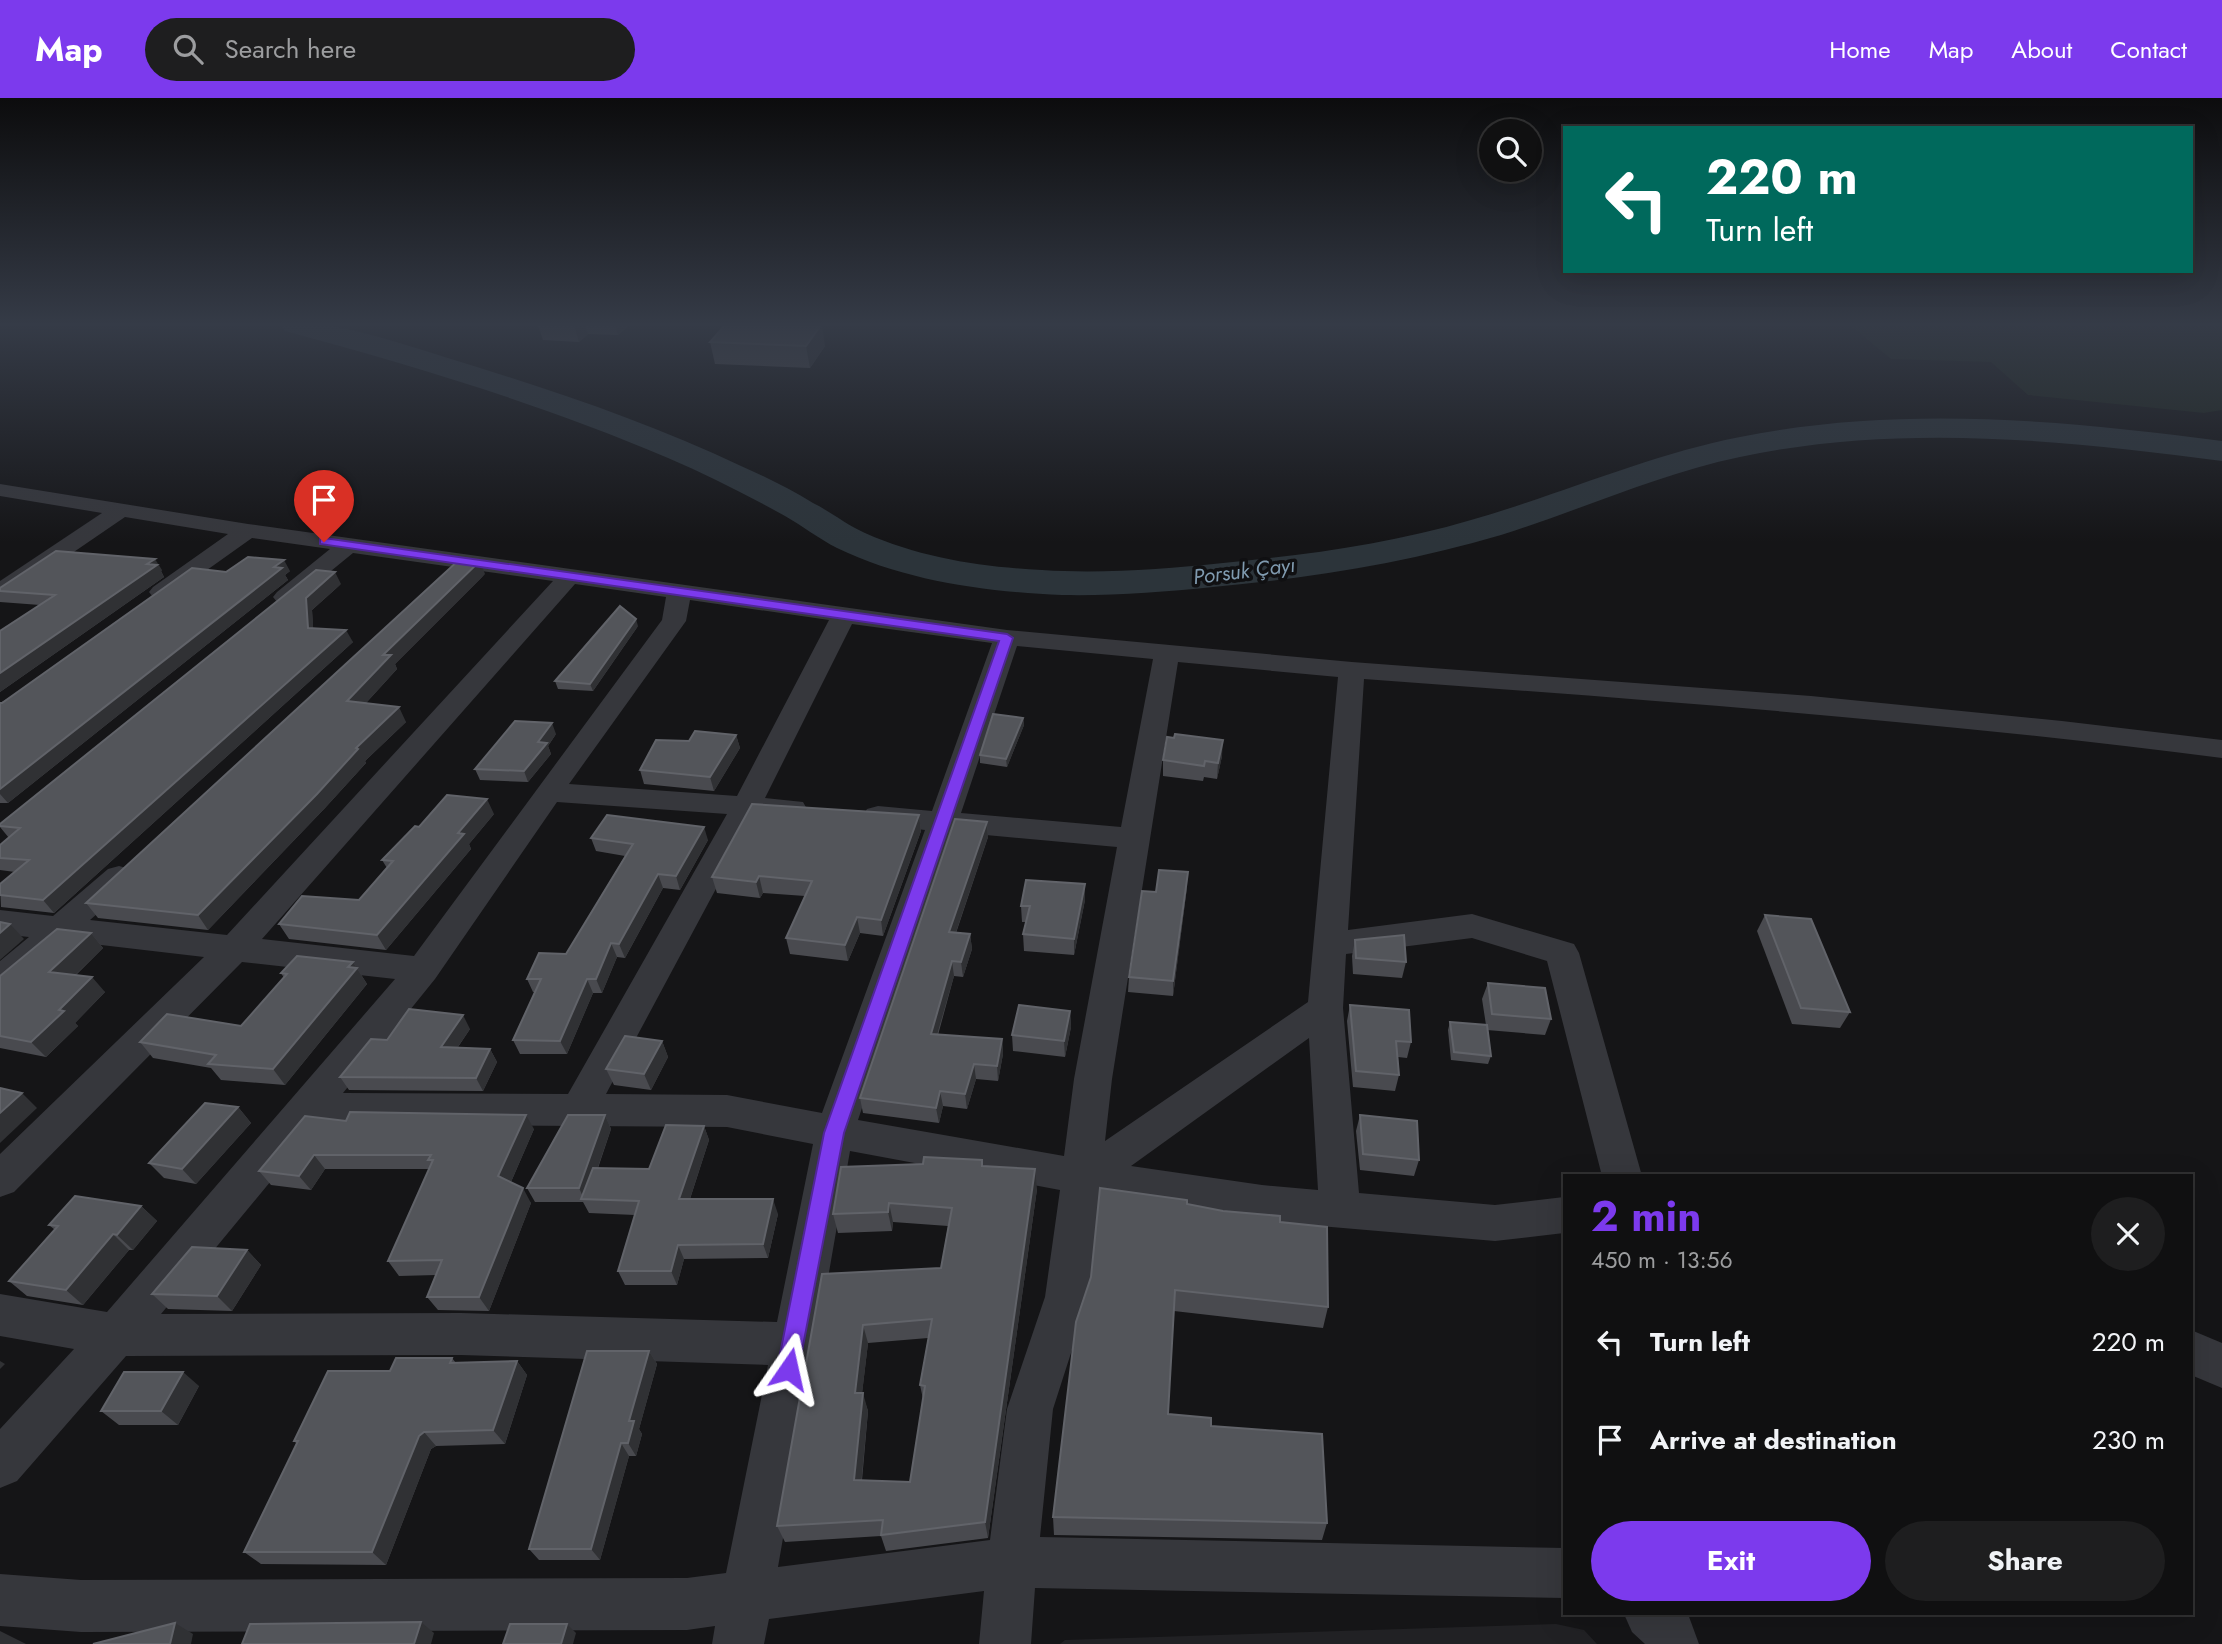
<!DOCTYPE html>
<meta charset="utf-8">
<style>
body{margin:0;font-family:Jost,sans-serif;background:#1e1e1f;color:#f1f3f6;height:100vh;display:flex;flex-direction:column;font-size:26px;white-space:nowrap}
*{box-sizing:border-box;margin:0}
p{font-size:23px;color:#9c9d9f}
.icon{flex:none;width:38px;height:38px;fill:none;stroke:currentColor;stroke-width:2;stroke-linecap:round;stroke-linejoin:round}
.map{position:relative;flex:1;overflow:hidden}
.panel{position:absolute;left:1563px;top:1076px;width:630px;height:441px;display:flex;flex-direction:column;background:#101011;border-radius:0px;box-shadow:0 7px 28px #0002,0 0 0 2px #303031}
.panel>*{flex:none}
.top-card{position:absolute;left:1563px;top:28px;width:630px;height:147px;border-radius:0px;box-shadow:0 7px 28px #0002,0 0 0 2px #303031;background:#00695c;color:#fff;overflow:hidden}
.buttons{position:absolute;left:1479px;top:21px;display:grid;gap:14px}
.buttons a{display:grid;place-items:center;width:63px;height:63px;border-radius:50%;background:#101011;box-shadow:0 7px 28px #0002,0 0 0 2px #303031;font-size:35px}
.pin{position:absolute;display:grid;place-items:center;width:60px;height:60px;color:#fff;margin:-72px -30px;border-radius:50% 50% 50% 0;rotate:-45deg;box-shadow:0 0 7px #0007}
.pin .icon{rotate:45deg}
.me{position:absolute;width:77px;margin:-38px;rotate:11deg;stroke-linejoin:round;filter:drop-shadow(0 0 5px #0008)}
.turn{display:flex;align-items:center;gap:24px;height:147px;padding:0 28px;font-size:32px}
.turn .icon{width:91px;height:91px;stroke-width:2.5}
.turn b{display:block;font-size:49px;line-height:60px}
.round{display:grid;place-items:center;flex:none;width:74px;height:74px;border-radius:37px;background:#1e1e1f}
.summary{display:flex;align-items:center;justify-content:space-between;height:119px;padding:0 28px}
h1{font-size:42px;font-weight:700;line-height:52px;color:#7c3aed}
.action{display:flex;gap:14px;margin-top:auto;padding:14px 28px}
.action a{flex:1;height:80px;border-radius:42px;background:#7c3aed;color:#fff;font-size:28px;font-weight:700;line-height:80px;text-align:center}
.action a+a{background:#1e1e1f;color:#f1f3f6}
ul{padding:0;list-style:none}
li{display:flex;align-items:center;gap:21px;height:98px;padding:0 28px}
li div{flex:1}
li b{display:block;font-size:26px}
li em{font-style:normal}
header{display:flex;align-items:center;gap:42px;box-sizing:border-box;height:98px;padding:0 35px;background:#7c3aed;color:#fff}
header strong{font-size:33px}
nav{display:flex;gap:38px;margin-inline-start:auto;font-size:24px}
.search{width:490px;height:63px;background:#1e1e1f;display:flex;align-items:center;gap:18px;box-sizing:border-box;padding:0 24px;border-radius:38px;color:#9c9d9f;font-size:26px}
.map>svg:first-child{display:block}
</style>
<header>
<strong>Map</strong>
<div class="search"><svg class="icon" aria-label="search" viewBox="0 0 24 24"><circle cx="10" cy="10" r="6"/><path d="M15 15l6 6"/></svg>Search here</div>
<nav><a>Home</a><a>Map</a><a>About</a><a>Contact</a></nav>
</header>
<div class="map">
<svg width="2222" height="1546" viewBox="0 0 2222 1546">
<rect width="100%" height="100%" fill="#151517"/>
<path fill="#212124" d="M1556,1526L1584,1532L1597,1546H1060L1065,1542Z"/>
<path fill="#1d251e" d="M1850,227H2222V312L2204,315L2028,297L1991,264L1891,261Z"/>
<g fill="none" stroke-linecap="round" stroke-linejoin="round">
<path fill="#2c343a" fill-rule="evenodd" d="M281,227C298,227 316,225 332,228C381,237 430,255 477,269C567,297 657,328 741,368C766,379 790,391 813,405C831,414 847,427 865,435C921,460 982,469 1042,472C1102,476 1163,471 1223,465C1306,457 1390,446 1471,422C1562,396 1648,357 1740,339C1899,307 2063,322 2222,343V363C2063,342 1899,325 1740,359C1658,376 1581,412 1501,437C1407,465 1310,480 1213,489C1163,494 1113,498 1062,497C987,494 905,483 837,450C819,441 803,428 785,418C747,397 708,377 668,360C544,307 415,268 285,233Z"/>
<g fill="#36373c" fill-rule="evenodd">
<path d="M0,386L248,426L1007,532L1352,564L1811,598L2062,623L2222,642V660C1937,623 1651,602 1364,581L1348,832L1472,816L1574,846L1579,855L1642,1078H1602L1547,863L1472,840L1346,856L1343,910L1359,1095L1495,1107L1564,1099V1135L1495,1143L1262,1123L1099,1098L1089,1199L1053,1311L1040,1439L1564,1450V1500L1035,1490L1031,1546H979L984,1493L769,1521L764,1546H712L715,1528L687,1532L81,1534L0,1528V1476L81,1482L687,1480L726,1475L768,1267L461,1257L126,1258L17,1383L0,1390V1331L74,1251L0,1238V1196L107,1214L395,881L242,864L14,1094L0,1099V1056L204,859L67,843L12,892L0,896V863L29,839L0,836V812L53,818L108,771L119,768L130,771L135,779L130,787L90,822L227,837L553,483L353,455L293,504L285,506L277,504L273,499L277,494L330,451L252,440L169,499H153L149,494L153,489L228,436L125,419L8,499L0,501V483L102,415L0,398ZM575,486L666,499L662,522L414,858L262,841ZM690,502L829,522L737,698L569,686L686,523ZM852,526L992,545L932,713L878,708L867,711L863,718L867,725L925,732L822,1015L727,997L606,996L755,718L792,721L803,718L807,711L803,704L765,700ZM1017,548L1153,561L1121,729L961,715ZM1178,564L1338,579L1308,904L1105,1043L1112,981ZM557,704L727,716L568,996L343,995L435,881ZM954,734L1117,749L1074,981L1064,1058L858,1022ZM1309,940L1318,1092L1262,1087L1131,1068ZM318,1026L727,1029L813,1046L777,1224L461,1215L161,1216ZM850,1053L1060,1092L1045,1199L1007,1311L990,1442L778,1469Z"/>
<path d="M2191,1232L2222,1245V1290L2191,1277Z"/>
<path d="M1624,1516H1688L1699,1546H1645L1632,1534Z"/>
</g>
</g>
<g fill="#494a4f" fill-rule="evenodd">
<path d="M538,227H629L618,237L588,236L579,244L543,242Z"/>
<path d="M710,244L825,248L810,270L715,266Z"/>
<path d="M162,472L161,473L164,479L0,594V533L40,507L0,504V490Z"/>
<path d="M290,473L285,477L288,482L8,705H0V605L226,474Z"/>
<path d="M485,476L395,566L397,571L366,605L406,624L365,663L366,665L325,710L208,832L98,820L86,805Z"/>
<path d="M341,486L312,512L313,530L353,544L54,815L1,809L0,786L15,774L0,772V747L9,740L0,729V726Z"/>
<path d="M638,528L593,593L558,591L555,583Z"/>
<path d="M1023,620L1024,627L1007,669L980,665V657Z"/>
<path d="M556,636L548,648L551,656L528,684L480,682L475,671Z"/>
<path d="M736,637L740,650L714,693L644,686L640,672L689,643Z"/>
<path d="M1222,658L1217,681L1204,679L1203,683L1163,678V662Z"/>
<path d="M494,716L469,746L471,751L386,852L289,841L279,826L359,802L387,770L382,762L419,729Z"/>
<path d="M919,717L921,733L883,838L860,835L848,863L790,856L786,840L805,798L763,795L760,800L717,795L712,779Z"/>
<path d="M987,724L988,739L956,835L970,836L972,851L963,879L954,878L938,937L1002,941L1003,956L998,983L976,981L967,1011L943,1008L939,1025L863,1015L860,1000Z"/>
<path d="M591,740L708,742L680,792L663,790L625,860L617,859L602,895H593L567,956H520L513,942L535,894H533L527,881L566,856L625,758L596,753Z"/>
<path d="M1085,786V802L1074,857L1024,853L1023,836L1026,824H1022L1021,808Z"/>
<path d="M1187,789L1173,898L1128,894L1129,879L1156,794Z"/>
<path d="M1765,817L1850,914L1840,930L1792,926L1757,833Z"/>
<path d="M91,835L103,850L76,877L105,894L75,925L78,928L46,959L0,950V878Z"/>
<path d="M1355,842L1406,864L1402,880L1353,876L1352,858Z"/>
<path d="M353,864L367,886L285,987L221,982L211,970L153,960L140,944L241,928L284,880L281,875Z"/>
<path d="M1488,885L1551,921L1545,937L1487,932L1491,958L1488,966L1451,962L1448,932L1450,924L1486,927L1482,901Z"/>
<path d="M1350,907L1411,944L1407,960L1398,959L1399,977L1395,993L1353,989L1347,923Z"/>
<path d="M1070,913L1071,929L1065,959L1013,953L1012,937Z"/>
<path d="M470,931L458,949L490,951L497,964L483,993L349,992L340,979L387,942Z"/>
<path d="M662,943L668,959L651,992L614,987L606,971Z"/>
<path d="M238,1009L251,1025L196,1086L164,1080L149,1065Z"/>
<path d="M605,1017L611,1031L598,1070L649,1071L704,1028L709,1042L690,1101L778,1116L768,1160L684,1161L677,1187H625L618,1173L635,1117L589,1115L583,1104H535L527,1090Z"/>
<path d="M1360,1017L1419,1062L1414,1078L1360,1072L1356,1033Z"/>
<path d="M346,1023L534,1031L511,1084L531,1105L489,1213L438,1212L427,1199L436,1177L399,1178L388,1163L429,1071H325L311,1092L271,1087L259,1073Z"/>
<path d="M982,1062L983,1068L1037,1091L988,1440L886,1453L881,1438L785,1444L777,1428L822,1176L941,1170L948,1128L893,1124L892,1133L838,1135L833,1116L923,1066ZM928,1240L920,1287L923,1301L910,1384L862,1382L868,1313L862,1295L868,1245Z"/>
<path d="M1187,1106L1280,1124L1328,1209L1323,1230L1174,1213L1168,1316L1211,1328L1327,1425L1322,1442L1054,1437L1053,1419Z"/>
<path d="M141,1108L157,1123L133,1152H129L83,1207L27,1198L9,1183L55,1132L49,1127Z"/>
<path d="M247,1152L261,1167L232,1213L168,1211L152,1196Z"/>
<path d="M649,1253L657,1266L639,1331L642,1336L636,1358H629L600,1462H539L529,1451Z"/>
<path d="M452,1260L456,1265L517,1263L527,1277L505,1346L436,1348L431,1351L386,1467L261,1466L244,1454L297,1346L294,1343L390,1273Z"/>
<path d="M199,1288L178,1327H119L101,1313Z"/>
</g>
<g fill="#303134">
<path d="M574,227H585L588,236L579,244Z"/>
<path d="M615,227H629L618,237Z"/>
<path d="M822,227L825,248L810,270L806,248Z"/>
<path d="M155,461L162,472L161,473L164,479L0,594V575Z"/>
<path d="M284,462L290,473L285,477L288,482L8,705L0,696V691Z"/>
<path d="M480,463L485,476L395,566L397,571L355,617L347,603L383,557Z"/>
<path d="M335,474L341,486L312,512L314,543L308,530L306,500Z"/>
<path d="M636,521L638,528L593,593L590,586Z"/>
<path d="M346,532L353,544L54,815L43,802Z"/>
<path d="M399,609L406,624L365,663L366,665L325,710L208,832L198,817L356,650Z"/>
<path d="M1023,620L1024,627L1007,669L1006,661Z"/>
<path d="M552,625L556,636L548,648L551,656L528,684L524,673L538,644Z"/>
<path d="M736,637L740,650L714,693L710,679Z"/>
<path d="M1223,642L1222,658L1217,681L1218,665Z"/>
<path d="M487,701L494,716L469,746L471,751L386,852L377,837L458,735Z"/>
<path d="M919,717L921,733L883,838L881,822Z"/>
<path d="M987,724L988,739L951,849L949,834Z"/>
<path d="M704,729L708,742L680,792L676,778Z"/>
<path d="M1188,774L1187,789L1173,898V883Z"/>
<path d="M658,776L663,790L625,860L619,846Z"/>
<path d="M759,778L763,795L760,800L756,784Z"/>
<path d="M1085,786V802L1074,857V841Z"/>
<path d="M857,819L860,835L848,863L845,847Z"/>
<path d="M10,826L24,841L0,862V835Z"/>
<path d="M91,835L103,850L63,889L49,874Z"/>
<path d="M970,836L972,851L963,879L961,864Z"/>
<path d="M611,845L617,859L602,895L596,881Z"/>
<path d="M952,863L954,878L933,951L931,936Z"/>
<path d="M353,864L367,886L285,987L273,971Z"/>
<path d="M92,879L105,894L75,925L78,928L46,959L31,944L59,912Z"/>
<path d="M587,881L593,895L567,956L560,943Z"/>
<path d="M1070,913L1071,929L1065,959L1064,943Z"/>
<path d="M463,917L470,931L449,962L441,949Z"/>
<path d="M1002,941L1003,956L998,983L997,968Z"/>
<path d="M662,943L668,959L651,992L644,976Z"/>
<path d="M490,951L497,964L483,993L476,980Z"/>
<path d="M974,966L976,981L967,1011L965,996Z"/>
<path d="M940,993L943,1008L939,1025L936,1010Z"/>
<path d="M22,995L37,1010L0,1045V1015Z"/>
<path d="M238,1009L251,1025L196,1086L182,1071Z"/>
<path d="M526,1017L534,1031L507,1093L498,1078Z"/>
<path d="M605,1017L611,1031L587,1101H584L579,1090Z"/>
<path d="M704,1028L709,1042L685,1116L679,1101Z"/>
<path d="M314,1057L325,1071L311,1092L299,1078Z"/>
<path d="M1035,1071L1037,1091L988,1440L985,1424Z"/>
<path d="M523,1090L531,1105L489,1213L479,1199Z"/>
<path d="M773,1101L778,1116L768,1160L763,1146Z"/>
<path d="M889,1105L893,1124L892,1133L888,1114Z"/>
<path d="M141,1108L157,1123L133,1152L117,1137Z"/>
<path d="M113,1136L129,1152L83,1207L66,1192Z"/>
<path d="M678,1147L684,1161L677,1187L671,1173Z"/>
<path d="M247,1152L261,1167L232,1213L217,1198Z"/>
<path d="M863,1227L868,1245L860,1313L855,1295Z"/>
<path d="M649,1253L657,1266L639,1331L642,1336L636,1358L628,1345L629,1323Z"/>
<path d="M0,1263L5,1266L0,1271Z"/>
<path d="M517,1263L527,1277L505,1346L493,1332Z"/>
<path d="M183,1274L199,1288L178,1327L161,1313Z"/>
<path d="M863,1295L868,1313L860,1398L854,1382Z"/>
<path d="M424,1334L436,1348L431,1351L386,1467L372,1454L419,1338Z"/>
<path d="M621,1345L629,1358L600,1462L591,1451Z"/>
<path d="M421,1524L434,1535L431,1546H414Z"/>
<path d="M175,1525L193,1536L191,1546H170Z"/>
<path d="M567,1526L576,1535L573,1546H561Z"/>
<path d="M0,1533L26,1546H0Z"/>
</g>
<g fill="#53555a" stroke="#616369" stroke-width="2" fill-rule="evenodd">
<path d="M725,227H821L806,248L710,244Z"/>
<path d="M56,453L155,461L147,466L157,467L0,575V533L55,497L0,493V490Z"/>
<path d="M248,459L284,462L274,469L282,470L0,691V605H2L192,470L226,474Z"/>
<path d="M461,460L480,463L383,557H391L347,603L399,609L356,650L358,651L317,696L198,817L86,805Z"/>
<path d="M316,472L335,474L306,500L308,530L346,532L43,802L0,797V786L29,762L0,760V747L20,730L0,728V726Z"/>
<path d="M620,508L636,521L590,586L555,583Z"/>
<path d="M993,616L1023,620L1006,661L980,657Z"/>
<path d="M515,623L552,625L538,644L547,645L524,673L475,671Z"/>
<path d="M695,633L736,637L710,679L640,672L656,642L689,643Z"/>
<path d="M1175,636L1223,642L1218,665L1205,663L1204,668L1163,662L1167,639L1174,640Z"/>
<path d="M447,697L487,701L458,735L464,736L377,837L279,826L302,798L359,802L393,763L382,762L415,728L419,729Z"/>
<path d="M752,706L919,717L881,822L857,819L845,847L786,840L812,783L759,778L756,784L712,779Z"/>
<path d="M607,717L704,729L676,778L658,776L619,846L611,845L596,881H587L560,943L513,942L541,881H527L539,855L566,856L633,746L591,740Z"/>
<path d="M955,721L987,724L949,834L970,836L961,864L952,863L931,936L1002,941L997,968L974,966L965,996L940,993L936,1010L860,1000Z"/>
<path d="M1159,772L1188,774L1173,883L1129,879L1142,793L1156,794Z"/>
<path d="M1026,782L1085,786L1074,841L1023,836L1030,808H1021Z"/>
<path d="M1765,817L1811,821L1850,914L1801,910Z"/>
<path d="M0,824L10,826L0,835Z"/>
<path d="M57,831L91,835L49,874L92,879L59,912L64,913L31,944L0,938V878Z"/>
<path d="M1404,837L1406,864L1356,860L1355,842Z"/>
<path d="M297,858L353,864L348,869L357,870L273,971L208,966L216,957L140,944L167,916L241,928L287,876L281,875Z"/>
<path d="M1488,885L1545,890L1551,921L1492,916Z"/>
<path d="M1019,907L1070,913L1064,943L1012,937Z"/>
<path d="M1350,907L1409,912L1411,944L1396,943L1399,977L1356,973Z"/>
<path d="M409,911L463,917L441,949L490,951L476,980L340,979L371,941L387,942Z"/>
<path d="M1450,924L1487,927L1491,958L1454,954Z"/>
<path d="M625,938L662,943L644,976L606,971Z"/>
<path d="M0,990L22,995L0,1015Z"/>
<path d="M205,1005L238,1009L182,1071L149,1065Z"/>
<path d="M350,1014L526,1017L498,1078L523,1090L479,1199H427L442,1162L388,1163L433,1062H428L431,1057H314L299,1078L259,1073L305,1018L346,1023Z"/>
<path d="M568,1017H605L579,1090H527Z"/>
<path d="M1360,1017L1417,1023L1419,1062L1363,1056Z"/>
<path d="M666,1027L704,1028L679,1101H773L763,1146L678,1147L671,1173H618L639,1103L581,1101L593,1070L649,1071Z"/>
<path d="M924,1059L982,1062V1068L1035,1071L985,1424L881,1437L883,1422L777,1428L822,1176L941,1170L952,1110L889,1105L888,1114L833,1116L841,1069L923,1066ZM932,1221L920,1287L925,1288L910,1384L854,1382L863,1295H855L863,1227Z"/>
<path d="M1100,1090L1187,1102V1106L1223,1113L1280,1118V1124L1327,1129L1328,1209L1175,1192L1168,1316L1211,1320V1328L1322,1336L1327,1425L1053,1419L1076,1224L1091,1179Z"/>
<path d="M75,1098L141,1108L117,1137L113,1136L66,1192L9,1183L58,1128L49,1127Z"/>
<path d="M192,1149L247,1152L217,1198L152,1196Z"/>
<path d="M587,1253H649L629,1323H634L628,1345H621L591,1451H529Z"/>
<path d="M396,1260H452L450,1265L517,1263L493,1332L424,1334L419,1338L372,1454H244L298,1343H294L328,1273H390Z"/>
<path d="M124,1274H183L161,1313H101Z"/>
<path d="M421,1524L414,1546H242L250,1526Z"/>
<path d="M175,1525L170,1546H93Z"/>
<path d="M510,1526H567L561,1546H503Z"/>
</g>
<linearGradient id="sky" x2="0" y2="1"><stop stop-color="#0c0c0d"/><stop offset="0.51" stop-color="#353b47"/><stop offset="1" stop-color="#353b47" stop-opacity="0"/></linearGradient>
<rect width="2222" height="444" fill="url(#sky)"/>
<path fill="#7c3aed" stroke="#51269a" stroke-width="2" d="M324,440L1007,536L1013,540L844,1035L797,1279L789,1282L781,1279L777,1271L824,1035L999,543L320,446V441Z"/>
<g text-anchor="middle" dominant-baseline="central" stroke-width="7" stroke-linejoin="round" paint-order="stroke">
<g font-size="21" font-style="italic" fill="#809bb0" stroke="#101012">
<text transform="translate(1244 473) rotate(-7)">Porsuk Çayı</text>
</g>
</g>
</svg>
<div class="buttons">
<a><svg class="icon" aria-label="search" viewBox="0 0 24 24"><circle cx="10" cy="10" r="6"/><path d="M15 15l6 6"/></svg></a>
</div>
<div class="pin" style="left:324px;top:444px;background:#d93025"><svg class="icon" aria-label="arrive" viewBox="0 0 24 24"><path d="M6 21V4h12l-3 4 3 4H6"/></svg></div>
<svg class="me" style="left:789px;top:1271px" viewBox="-20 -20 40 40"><path d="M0-17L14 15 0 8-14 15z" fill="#7c3aed" stroke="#fff" stroke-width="4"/></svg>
<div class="top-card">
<div class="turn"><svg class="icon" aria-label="left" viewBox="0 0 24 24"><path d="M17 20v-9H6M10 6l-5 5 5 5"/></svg><div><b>220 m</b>Turn left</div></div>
</div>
<section class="panel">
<div class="summary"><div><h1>2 min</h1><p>450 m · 13:56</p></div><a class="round"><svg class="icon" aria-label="close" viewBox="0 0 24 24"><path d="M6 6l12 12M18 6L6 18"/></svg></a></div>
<ul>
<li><svg class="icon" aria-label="left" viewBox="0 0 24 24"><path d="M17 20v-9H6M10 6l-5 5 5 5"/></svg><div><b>Turn left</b></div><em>220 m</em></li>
<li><svg class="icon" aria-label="arrive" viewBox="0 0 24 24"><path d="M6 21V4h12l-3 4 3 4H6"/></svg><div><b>Arrive at destination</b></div><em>230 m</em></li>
</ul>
<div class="action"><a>Exit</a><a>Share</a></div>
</section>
</div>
